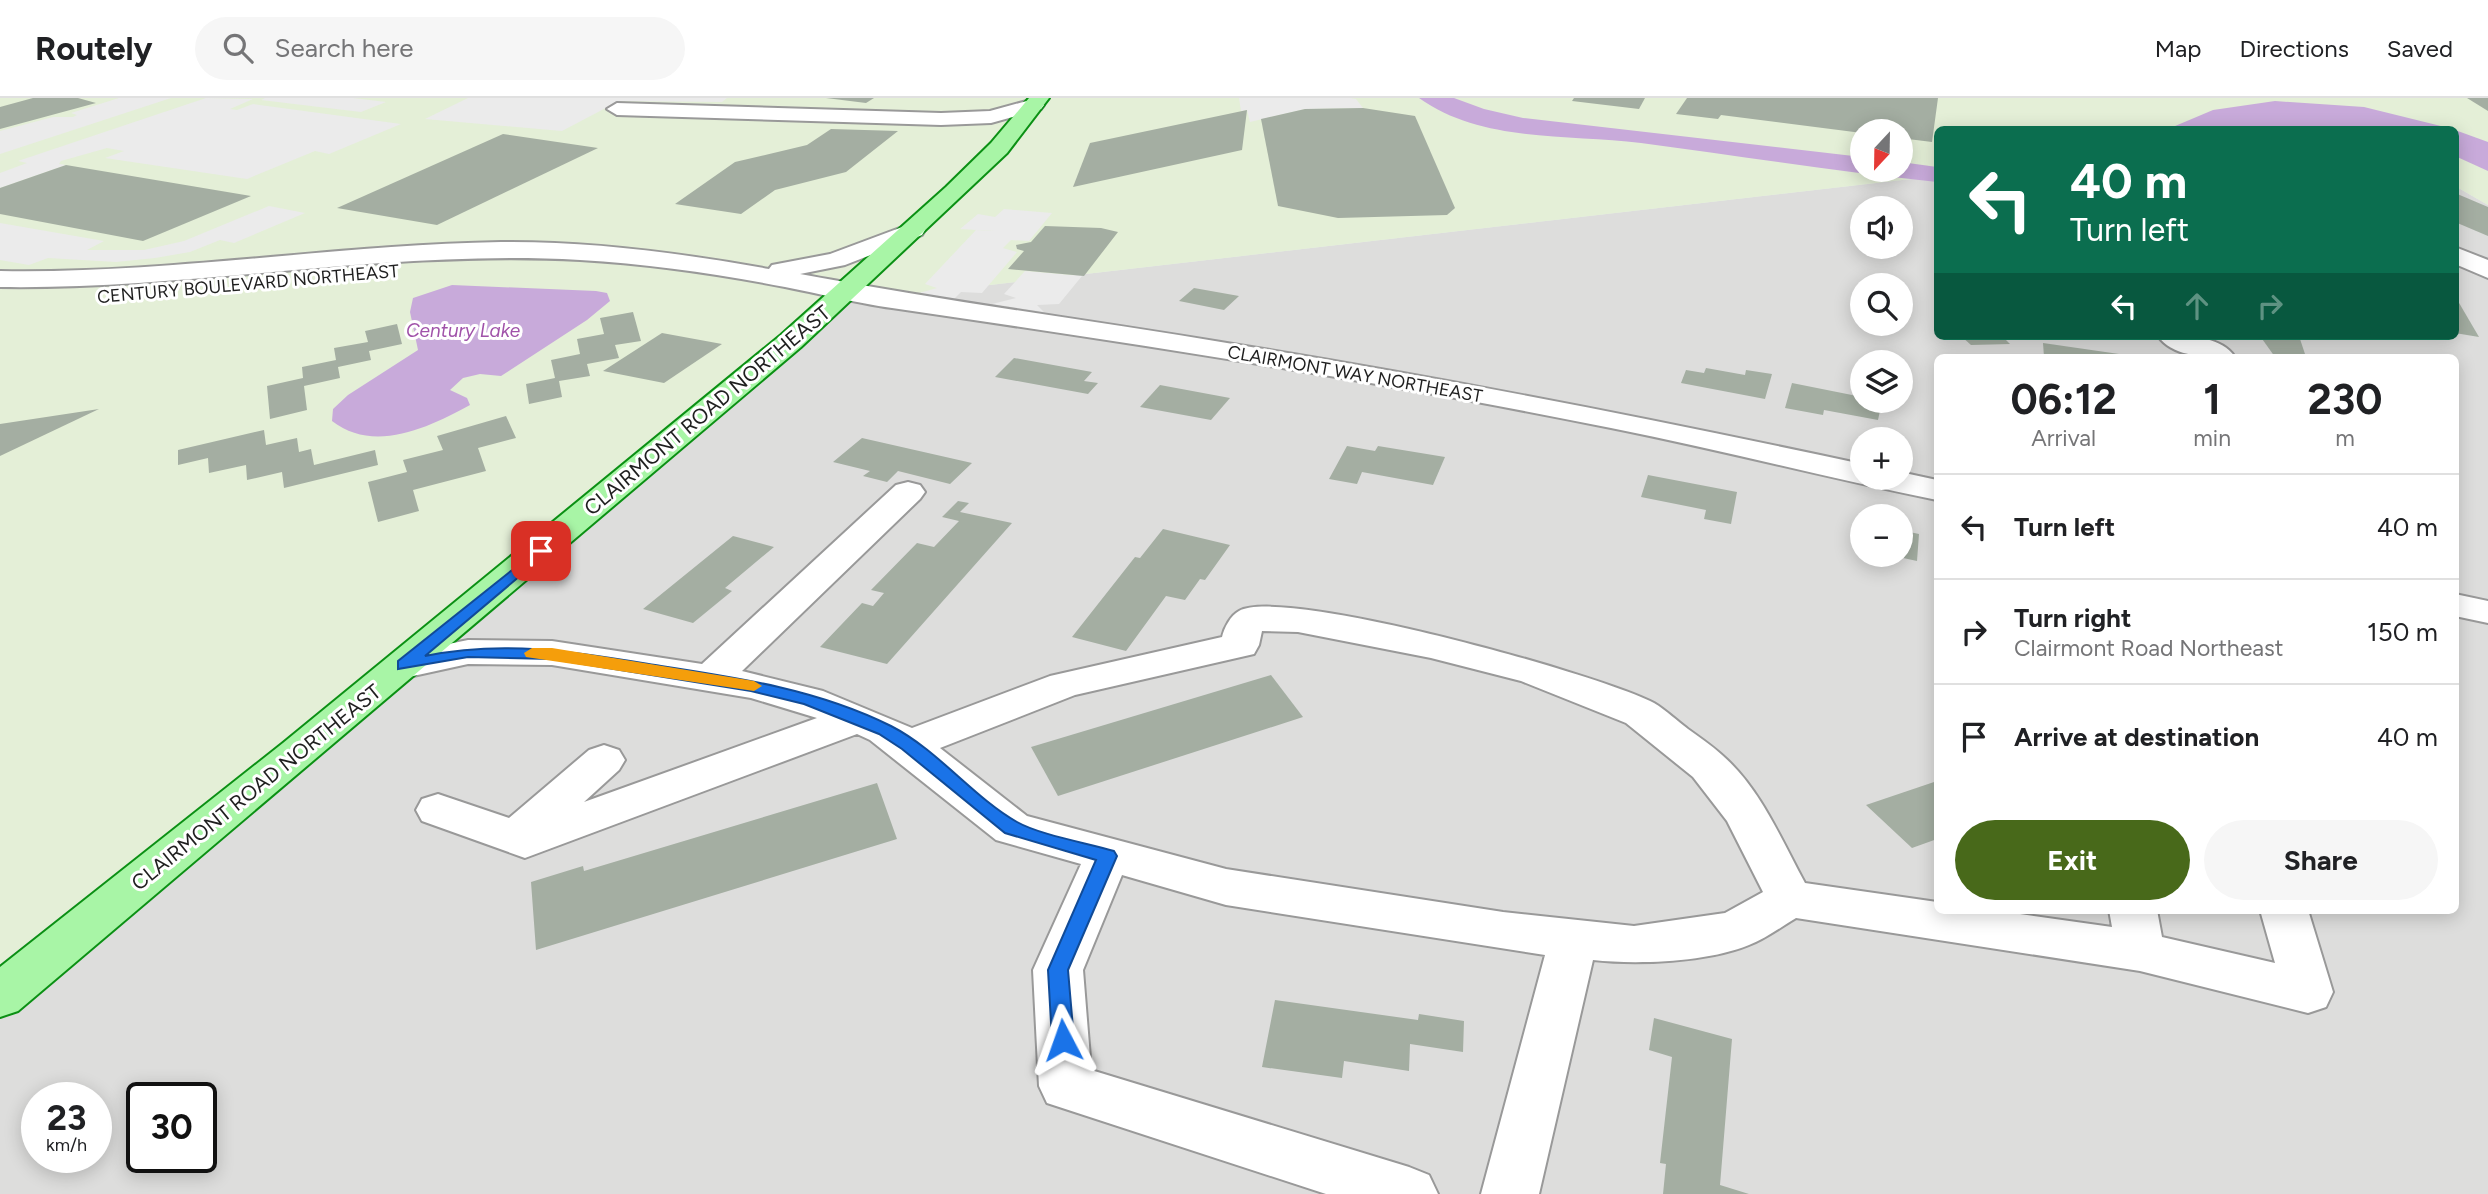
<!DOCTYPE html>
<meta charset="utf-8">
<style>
body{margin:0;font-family:Figtree,sans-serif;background:#f6f6f6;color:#202124;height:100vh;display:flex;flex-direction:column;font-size:26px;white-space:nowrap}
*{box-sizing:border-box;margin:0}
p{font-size:23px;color:#757577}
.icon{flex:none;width:38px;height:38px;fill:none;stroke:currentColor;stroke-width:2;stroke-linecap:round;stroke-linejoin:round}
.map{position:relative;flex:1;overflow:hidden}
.sheet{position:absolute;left:1934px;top:256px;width:525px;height:560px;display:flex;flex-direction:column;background:#fff;border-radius:10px;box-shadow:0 4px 18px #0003}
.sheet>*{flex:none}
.top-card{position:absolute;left:1934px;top:28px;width:525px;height:214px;border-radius:10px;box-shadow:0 4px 18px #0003;background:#0b6e4f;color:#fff;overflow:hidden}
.needle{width:46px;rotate:202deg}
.controls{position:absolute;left:1850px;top:21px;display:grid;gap:14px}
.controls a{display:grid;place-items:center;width:63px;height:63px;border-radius:50%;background:#fff;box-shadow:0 4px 18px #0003;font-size:35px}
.speed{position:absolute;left:21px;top:984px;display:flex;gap:14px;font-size:35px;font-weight:700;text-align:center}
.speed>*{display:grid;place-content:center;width:91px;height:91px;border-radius:50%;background:#fff;box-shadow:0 4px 18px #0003;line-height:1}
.speed small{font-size:18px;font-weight:400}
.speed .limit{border:4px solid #111;border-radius:10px;background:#fff;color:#111}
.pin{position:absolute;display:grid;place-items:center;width:60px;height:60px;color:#fff;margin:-30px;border-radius:14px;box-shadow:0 4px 10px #0006}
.me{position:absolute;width:77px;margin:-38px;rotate:356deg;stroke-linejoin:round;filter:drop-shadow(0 0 5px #0008)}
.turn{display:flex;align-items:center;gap:24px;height:147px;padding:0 21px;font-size:32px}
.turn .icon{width:91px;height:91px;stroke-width:2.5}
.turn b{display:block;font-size:49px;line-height:60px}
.lanes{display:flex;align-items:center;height:66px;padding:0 21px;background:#0003;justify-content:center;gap:35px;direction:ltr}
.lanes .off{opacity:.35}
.eta{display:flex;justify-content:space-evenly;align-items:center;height:119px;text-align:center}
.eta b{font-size:42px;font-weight:700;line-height:49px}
.button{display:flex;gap:14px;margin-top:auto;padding:14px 21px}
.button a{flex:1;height:80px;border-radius:42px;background:#48691a;color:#fff;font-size:28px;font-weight:700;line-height:80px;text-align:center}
.button a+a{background:#f6f6f6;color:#202124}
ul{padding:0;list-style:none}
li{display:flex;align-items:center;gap:21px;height:105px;padding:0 21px;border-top:2px solid #e0e0e0}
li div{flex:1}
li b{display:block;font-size:26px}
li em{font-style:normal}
header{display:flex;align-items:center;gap:42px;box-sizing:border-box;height:98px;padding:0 35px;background:#fff;border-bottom:2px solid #e0e0e0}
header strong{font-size:33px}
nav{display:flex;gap:38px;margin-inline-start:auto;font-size:24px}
.search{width:490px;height:63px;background:#f6f6f6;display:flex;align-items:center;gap:18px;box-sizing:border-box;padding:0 24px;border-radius:38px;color:#757577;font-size:26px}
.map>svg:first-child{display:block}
</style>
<header>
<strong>Routely</strong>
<div class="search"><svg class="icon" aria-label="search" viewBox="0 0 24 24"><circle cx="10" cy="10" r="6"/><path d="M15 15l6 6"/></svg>Search here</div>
<nav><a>Map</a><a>Directions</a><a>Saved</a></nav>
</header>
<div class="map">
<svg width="2488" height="1096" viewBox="0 0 2488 1096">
<rect width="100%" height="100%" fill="#e7efe7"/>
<path fill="#dddddc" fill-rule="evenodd" d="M1937,78V238H2455V88L2488,107V1096H0V866L635,367L851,203ZM1862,110H1900V149H1862ZM1862,187H1900V226H1862ZM1937,259H2455V812H1937ZM1862,264H1900V303H1862ZM1862,341H1900V380H1862ZM1862,418H1900V457H1862ZM37,999H96V1059H37ZM142,999H201V1059H142Z"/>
<path fill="#e4efd7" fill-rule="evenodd" d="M0,0H2488V107L2455,88V32H1937V78L851,203L635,367L0,866ZM1862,33H1900V72H1862Z"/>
<g fill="#ebebeb">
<path d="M119,0H171L0,56V33L53,19H73L77,17L71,15Z"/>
<path d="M206,0L253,1L230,11L237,12L253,6L401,26L329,56L315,53L247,81L105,60L124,53L107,50L61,63L59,66L66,67L0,90V75L27,65L18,63Z"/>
<path d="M265,0H353L386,4L361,14L261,2Z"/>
<path d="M468,0H727L722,4L619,3L562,33L425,21Z"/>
<path d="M1239,0H1350L1356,1L1363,10L1305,11L1250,24L1247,12L1241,13Z"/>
<path d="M269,108L305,115L234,145L220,142L190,154L155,160L116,164L48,160L29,167L0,162V125L104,143L87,152H144L184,143Z"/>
<path d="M1004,111L1052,115L1029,143L1011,142L1003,150L1017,154L982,195L961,194L953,202L912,197L937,190L925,186L976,132L994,133L960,131L978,116L995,119Z"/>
<path d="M1025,173L1082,178L1059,206L1037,207L1044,214L992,206L1016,200L1004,196Z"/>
</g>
<g fill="#c8aada">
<path d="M1419,0H1454L1484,11L1523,20L1862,59V72H1900L1901,64L1937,69V84C1838,74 1740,58 1641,45C1568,36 1482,45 1419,0Z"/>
<path d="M2275,3L2364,9L2453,31H2168L2213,12Z"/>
<path d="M2455,32L2488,44V73L2455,58Z"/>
<path d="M452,187L596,193L607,195L610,203L587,222L501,278L480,276L463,280L450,292L467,300L470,307C430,329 374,356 332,323L333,311L348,297L418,252L410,214L413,200Z"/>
</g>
<g fill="#a4aea2">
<path d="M33,0H78L96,5L0,31V9Z"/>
<path d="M826,0H874L866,5Z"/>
<path d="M1574,0H1645L1639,11L1572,3Z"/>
<path d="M1687,0H1938L1932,44L1900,40V33L1862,35L1721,17L1718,21L1676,16Z"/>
<path d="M2467,0H2488V13Z"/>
<path d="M1363,10L1415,18L1455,110L1447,117L1338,120L1278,108L1261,21L1305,11Z"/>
<path d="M1247,12L1242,52L1073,89L1090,45Z"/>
<path d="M831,31L898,33L846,74L775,92L741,116L675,106L735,64L807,47Z"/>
<path d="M503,36L598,50L437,127L337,110Z"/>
<path d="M66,67L251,98L143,143L0,116V90Z"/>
<path d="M2455,95L2488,109V138L2455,124Z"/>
<path d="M1045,128L1101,130L1118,134L1084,178L1008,171L1024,153L1017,151L1016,147L1031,144Z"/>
<path d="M1194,190L1239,198L1224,212L1179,203Z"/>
<path d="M2455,198L2479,239L2455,235Z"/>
<path d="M633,214L641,243L615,247L619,260L587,266L590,278L559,283L562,299L529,306L526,286L555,280L551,262L580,256L577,241L604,236L600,220Z"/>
<path d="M397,226L402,246L369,253L371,262L338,269L340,280L304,288L307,312L270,321L267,288L303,280L302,269L336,262L334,250L368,244L365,233Z"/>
<path d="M662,235L722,246L664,285L603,273Z"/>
<path d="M1961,238H2002L2010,246L1971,247Z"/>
<path d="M2260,238H2299L2306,259H2275Z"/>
<path d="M2043,245L2126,257V259H2044Z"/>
<path d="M1014,260L1092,274L1084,283L1098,285L1088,296L995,279Z"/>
<path d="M1706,270L1745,277L1746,272L1772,276L1765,301L1681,285L1686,272L1704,275Z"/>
<path d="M1792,285L1862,299V303H1882L1878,322L1824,312L1823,317L1785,310Z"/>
<path d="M1160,287L1230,300L1211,322L1140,309Z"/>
<path d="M99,311L0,358V326Z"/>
<path d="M506,318L516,340L478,350L486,373L413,392L419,413L378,424L368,384L407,374L403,362L443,352L437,338Z"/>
<path d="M264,332L266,347L297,340L299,354L311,351L314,367L375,352L378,367L284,390L282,374L247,382L246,367L209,375L208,360L178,367V352Z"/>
<path d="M862,340L972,365L950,386L898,373L887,384L863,378L870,373L833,364Z"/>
<path d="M1347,348L1375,353L1378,348L1445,359L1433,387L1362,374L1357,386L1329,381Z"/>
<path d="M1648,377L1737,394L1731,426L1704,421L1706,412L1641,399Z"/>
<path d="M958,403L969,405L960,414L1012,425L887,566L820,549L862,505L873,508L884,495L871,492L917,445L934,449L959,423L942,419Z"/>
<path d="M1163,431L1230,447L1205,482L1200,481L1185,502L1166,498L1126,553L1072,539L1135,459L1140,460Z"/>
<path d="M1900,432L1919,436L1917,463L1894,458L1900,457Z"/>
<path d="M733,438L774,449L725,490L732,493L693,525L643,511Z"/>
<path d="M1271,577L1303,619L1058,698L1031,649Z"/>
<path d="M1937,683V741L1912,750L1866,707Z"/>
<path d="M877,685L897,741L536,852L531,784L583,768L584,773Z"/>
<path d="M1275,902L1418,922L1419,916L1464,923L1463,954L1410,946L1409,973L1344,963L1342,980L1262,969Z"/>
<path d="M1654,920L1732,941L1720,1087L1749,1096H1663L1666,1066L1660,1065L1672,959L1649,952Z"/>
</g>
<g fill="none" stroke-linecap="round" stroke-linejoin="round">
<g stroke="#999" stroke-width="4">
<g id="minor">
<path d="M1034,1L1044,7L1041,11L991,25L941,27L617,17L607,11L617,5L941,15L990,13Z"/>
<path d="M913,125L922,127L925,132L922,137L845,167L800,176C943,203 1089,222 1233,246C1444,280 1653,321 1862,366V380H1900V374L1937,382V402C1829,380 1721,352 1611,330C1373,282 1132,245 892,210C856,205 821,196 785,189C718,176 649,166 580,162C386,151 194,192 0,189V173C168,176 333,147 501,144C591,143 681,155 769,171L772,167L830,156Z"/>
<path d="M2455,149L2488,162V180L2455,166Z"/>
<path d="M2158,238C2182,238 2220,236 2235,259C2211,259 2174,261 2158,238Z"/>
<path d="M908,384L920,387L925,394L920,401L742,573L823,593L912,630L1050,578L1222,539C1224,530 1231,517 1239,513C1284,488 1602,577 1654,605C1666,612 1677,623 1688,631C1699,639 1711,647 1722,657C1760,690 1781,741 1805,785L1937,804V812H1992L2112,829L2109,812H2157L2162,839L2275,865L2260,812H2308L2333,894L2326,909L2308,915L2140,873L1796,820C1781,829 1765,841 1749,847C1708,864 1637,867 1593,862L1539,1096H1481L1545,857L1226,807L1122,777L1083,872L1091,972L1409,1069L1429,1077L1438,1096H1326L1047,1005L1039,988L1033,872L1081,766L996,742L870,642L857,636L525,760L422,723L416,712L422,701L438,696L509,720L589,652L604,647L619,652L625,662L619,672L584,704L817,620L751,600L552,567L468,566L404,580L390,576L384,567L390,558L468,542L552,543L702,566L896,387ZM1262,533L1298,534L1431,560L1521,583L1626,625L1693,679L1727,723L1763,794L1725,815L1634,828L1503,814L1226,771L1027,718L940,650L1075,597L1254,556L1259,547Z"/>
<path d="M2455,496L2488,503V525L2455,518Z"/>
</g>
</g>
<g stroke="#0b9014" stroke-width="4">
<path id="major" d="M1029,0H1049L1007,55L801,249L18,913L0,919V869L283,645L781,237L946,89L991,45Z"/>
</g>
<use href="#minor" fill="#fff" fill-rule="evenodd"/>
<use href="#major" fill="#a8f5a6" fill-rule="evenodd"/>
</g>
<path fill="#1a73e8" stroke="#114b97" stroke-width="2" d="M541,449L546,450V456L425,558C507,541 581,555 661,568C740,580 819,592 891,628C938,652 973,699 1017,724C1040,737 1087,745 1114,753L1117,758L1068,872L1074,942L1070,949L1063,951L1055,949L1052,942L1048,872L1096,762L1005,735L902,651L879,636L804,606L751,593L552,561L468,559L398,571V563Z"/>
<path fill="#f59e0b" d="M532,550H552L754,583L762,588L754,593L526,559L524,555Z"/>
<g text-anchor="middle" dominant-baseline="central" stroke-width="6" stroke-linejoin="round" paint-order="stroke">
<g font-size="18" fill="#1f1f1f" stroke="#fff">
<text transform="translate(248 186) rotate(-5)">CENTURY BOULEVARD NORTHEAST</text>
<text transform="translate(1355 276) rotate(10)">CLAIRMONT WAY NORTHEAST</text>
</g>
<g font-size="19" font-style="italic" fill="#a052a9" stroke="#fff">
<text x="463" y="232">Century Lake</text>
</g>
<g font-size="21" fill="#1f1f1f" stroke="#fff">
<text transform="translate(707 312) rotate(-40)">CLAIRMONT ROAD NORTHEAST</text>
<text transform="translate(256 689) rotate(-39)">CLAIRMONT ROAD NORTHEAST</text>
</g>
</g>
</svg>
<div class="controls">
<a><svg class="needle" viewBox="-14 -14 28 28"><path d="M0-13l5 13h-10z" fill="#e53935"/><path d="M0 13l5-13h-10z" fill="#757577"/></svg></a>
<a><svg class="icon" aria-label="sound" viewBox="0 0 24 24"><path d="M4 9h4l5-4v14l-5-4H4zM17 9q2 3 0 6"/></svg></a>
<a><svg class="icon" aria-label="search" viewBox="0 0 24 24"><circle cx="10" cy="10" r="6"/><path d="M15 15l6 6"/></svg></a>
<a><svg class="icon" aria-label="layers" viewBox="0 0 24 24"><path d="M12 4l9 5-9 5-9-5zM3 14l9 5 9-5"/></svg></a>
<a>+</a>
<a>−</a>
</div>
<div class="speed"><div>23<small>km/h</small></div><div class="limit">30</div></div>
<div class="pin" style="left:541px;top:453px;background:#d93025"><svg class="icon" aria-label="arrive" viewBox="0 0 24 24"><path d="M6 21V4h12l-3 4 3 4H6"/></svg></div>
<svg class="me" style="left:1063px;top:942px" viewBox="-20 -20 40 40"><path d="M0-17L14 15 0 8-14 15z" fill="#1a73e8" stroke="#fff" stroke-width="4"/></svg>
<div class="top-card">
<div class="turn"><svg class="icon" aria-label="left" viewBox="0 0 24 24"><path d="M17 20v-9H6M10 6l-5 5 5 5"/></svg><div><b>40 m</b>Turn left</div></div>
<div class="lanes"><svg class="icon" aria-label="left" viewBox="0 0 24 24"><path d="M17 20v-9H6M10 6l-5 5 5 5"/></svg><svg class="icon off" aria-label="ahead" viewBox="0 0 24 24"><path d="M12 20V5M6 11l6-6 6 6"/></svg><svg class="icon off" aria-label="right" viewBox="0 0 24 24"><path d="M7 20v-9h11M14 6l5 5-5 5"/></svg></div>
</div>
<section class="sheet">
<div class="eta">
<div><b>06:12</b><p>Arrival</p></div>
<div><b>1</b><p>min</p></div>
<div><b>230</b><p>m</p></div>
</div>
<ul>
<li><svg class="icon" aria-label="left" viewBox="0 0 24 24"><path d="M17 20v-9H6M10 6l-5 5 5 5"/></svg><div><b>Turn left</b></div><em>40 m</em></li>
<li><svg class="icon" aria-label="right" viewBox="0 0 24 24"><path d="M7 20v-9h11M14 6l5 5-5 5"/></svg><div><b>Turn right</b><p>Clairmont Road Northeast</p></div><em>150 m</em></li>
<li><svg class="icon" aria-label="arrive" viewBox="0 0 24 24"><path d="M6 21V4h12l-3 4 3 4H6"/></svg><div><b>Arrive at destination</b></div><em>40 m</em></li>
</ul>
<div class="button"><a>Exit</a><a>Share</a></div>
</section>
</div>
